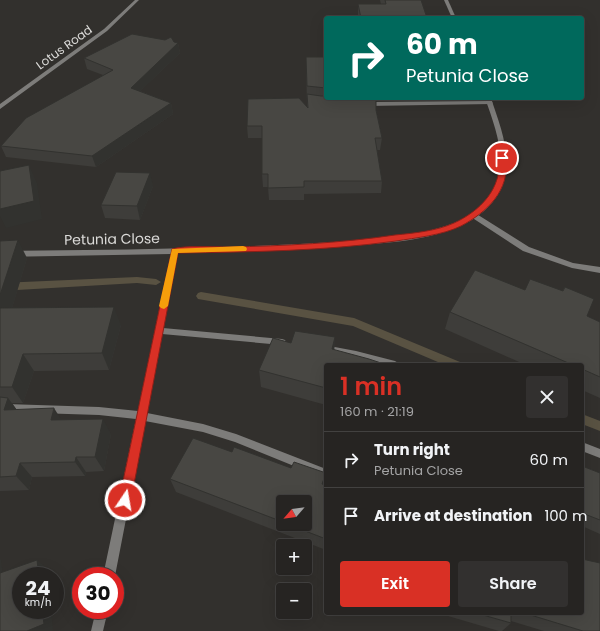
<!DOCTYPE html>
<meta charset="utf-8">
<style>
body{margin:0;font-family:Poppins,sans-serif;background:#32302f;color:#f1f3f6;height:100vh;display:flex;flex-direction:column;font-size:15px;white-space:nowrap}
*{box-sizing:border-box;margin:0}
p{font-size:13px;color:#a4a4a5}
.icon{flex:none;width:22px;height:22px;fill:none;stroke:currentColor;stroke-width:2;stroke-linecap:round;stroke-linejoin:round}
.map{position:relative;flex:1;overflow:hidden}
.details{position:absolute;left:324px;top:363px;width:260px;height:252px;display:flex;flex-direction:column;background:#262422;border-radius:4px;box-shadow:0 4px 16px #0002,0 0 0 1px #424140}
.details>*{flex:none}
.hud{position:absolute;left:324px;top:16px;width:260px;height:84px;border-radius:4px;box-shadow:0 4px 16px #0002,0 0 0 1px #424140;background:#00695c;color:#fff;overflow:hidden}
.needle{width:26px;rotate:242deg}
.tools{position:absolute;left:276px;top:495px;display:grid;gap:8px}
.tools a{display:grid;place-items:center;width:36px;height:36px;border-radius:4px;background:#262422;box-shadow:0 4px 16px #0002,0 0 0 1px #424140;font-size:20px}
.speed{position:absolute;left:12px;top:567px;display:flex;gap:8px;font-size:20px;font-weight:700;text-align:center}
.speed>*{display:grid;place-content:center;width:52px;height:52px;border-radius:50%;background:#262422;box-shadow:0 4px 16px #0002,0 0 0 1px #424140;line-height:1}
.speed small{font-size:10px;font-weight:400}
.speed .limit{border:6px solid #d22;background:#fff;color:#111}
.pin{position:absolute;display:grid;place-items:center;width:34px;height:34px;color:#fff;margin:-17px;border:2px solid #fff;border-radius:50%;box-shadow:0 1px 4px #0007}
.me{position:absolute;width:44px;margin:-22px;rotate:12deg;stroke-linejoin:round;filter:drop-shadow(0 0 3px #0008)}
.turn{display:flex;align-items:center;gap:14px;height:84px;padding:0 16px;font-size:18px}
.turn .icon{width:52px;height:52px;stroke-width:2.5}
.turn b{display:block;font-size:28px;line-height:34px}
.round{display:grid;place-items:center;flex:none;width:42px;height:42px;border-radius:4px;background:#32302f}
.head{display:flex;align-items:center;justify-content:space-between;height:68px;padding:0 16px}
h1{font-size:24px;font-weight:600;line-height:30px;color:#d93025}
.cta{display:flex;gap:8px;margin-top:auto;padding:8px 16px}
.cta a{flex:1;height:46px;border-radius:4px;background:#d93025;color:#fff;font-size:16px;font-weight:600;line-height:46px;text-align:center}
.cta a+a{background:#32302f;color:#f1f3f6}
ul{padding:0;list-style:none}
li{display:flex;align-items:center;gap:12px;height:56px;padding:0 16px;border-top:1px solid #424140}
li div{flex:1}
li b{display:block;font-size:15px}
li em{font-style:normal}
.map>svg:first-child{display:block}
</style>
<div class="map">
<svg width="600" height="631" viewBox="0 0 600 631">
<rect width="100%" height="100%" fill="#32302d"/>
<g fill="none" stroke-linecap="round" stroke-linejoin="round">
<g fill="#595242" fill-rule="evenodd">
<path d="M137,277L156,279L161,282L156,285L137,283L0,291V283Z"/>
<path d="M201,292L354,318L460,362L461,365H445L353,326L198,299L196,296L198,293Z"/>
<path d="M582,414L600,421V431L582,424Z"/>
</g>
<g fill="#7d7c7a" fill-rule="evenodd">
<path d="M490,101L493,103L492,104L366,106L363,104L366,102Z"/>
<path d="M471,213H475L529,247L573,263L600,267V273L572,268L523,251L471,217Z"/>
</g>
<g fill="#7d7c7a" fill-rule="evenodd">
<path d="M135,0H139L107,31L0,109V104L104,29Z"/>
<path d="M444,0H448L456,18H452Z"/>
<path d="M485,98H491C499,123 512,153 504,181C498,202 478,219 458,227C419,243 375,244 333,246C281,250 230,252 178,253L163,328L282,339L285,340L286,342L285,344L282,345L162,334L147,413L203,424L236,434L326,469V479L235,442L203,432L145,421L115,576H103L136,419L99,415L6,412L3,411L1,408L3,405L6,404L99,407L138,411L171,254L0,257V251C100,250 200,249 300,244C346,241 395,241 439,228C459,223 479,212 491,194C511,166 495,127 485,98Z"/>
<path d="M324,345L356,351L395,361L398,363L399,365H383L356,357L324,351L321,350L320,348L321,346Z"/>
<path d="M582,442L600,449V458L582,451Z"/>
<path d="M96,610H108L103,631H91Z"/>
</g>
</g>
<g fill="#3e3d3a" fill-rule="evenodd">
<path d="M380,0H421L427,18H358V4H381Z"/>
<path d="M174,42L178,43L180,53L140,91L171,103L173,114L96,167L6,157L1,146L103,75L87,69L84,58Z"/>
<path d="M306,57H326V98L376,110L382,138L380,150H377L382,181L381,193L304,194V200H269L268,187H263L262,174V138H248L247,126L307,107Z"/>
<path d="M153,186L140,220L105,218L101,205Z"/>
<path d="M0,241L27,258L12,308L121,325L109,370L34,371L23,403H12L16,409L62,420L111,434L104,471L86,472L85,476L32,477L29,490L0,491Z"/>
<path d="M565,287L587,316L600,322V398L582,390V365H526L445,329L450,312L525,290L562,291Z"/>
<path d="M335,337L334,350L326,365V405L261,387L259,370L291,343Z"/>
<path d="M232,452L326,485V550L176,492L170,479ZM283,502L305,524H283Z"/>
<path d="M582,466L600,473V534L582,526Z"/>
<path d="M449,613H582L600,631H544L511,621V623L502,631H499L448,616Z"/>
</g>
<g fill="#32322f">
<path d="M178,43L180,53L133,98L131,88Z"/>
<path d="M171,103L173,114L96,167L92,156Z"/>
<path d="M29,165L37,183L42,219L6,228L0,216V209Z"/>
<path d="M150,173L153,186L140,220L137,206Z"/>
<path d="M18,240L27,258L7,325L0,315V295Z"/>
<path d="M114,307L121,325L109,370L102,353Z"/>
<path d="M335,337L334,354L332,349Z"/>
<path d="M23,354L34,371L23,403L12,387Z"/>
<path d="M8,398L20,414L4,410Z"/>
<path d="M54,408L64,424L51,420Z"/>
<path d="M103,419L111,434L104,471L95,457Z"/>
<path d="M76,457L86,472L85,476L75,462Z"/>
<path d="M20,463L32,477L29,490L16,476Z"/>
<path d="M326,474L325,486L322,484Z"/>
<path d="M0,559L1,560L4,583L0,580Z"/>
<path d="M37,560L47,568L48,576H39Z"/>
<path d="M42,610H51L53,630L52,631H27Z"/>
</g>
<g fill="#484743" stroke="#32322f">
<path d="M385,0H421L427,18H361L358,4H386Z"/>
<path d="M132,34L165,40L171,37L174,42L178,43L131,88L171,103L92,156L1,146L26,118L113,70L84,58Z"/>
<path d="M306,57H326V88L307,86Z"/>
<path d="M307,94L321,96H326V98H376V110L382,138H375L382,181H304V187L268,188V174H262V126H247L248,99L299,98L308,108Z"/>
<path d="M29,165L34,201L0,209V171Z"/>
<path d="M116,172L150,173L137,206L101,205Z"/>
<path d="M18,240L0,295V241Z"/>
<path d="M475,270L525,290L530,279L563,291L565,287L594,299L587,316L600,322V377L582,369V365H573L450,312Z"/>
<path d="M114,307L102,353L23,354L12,387H0V308Z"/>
<path d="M295,331L335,337L332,349L369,359L387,365H326V388L259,370L273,338L291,343Z"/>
<path d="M0,397L8,398L4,410L54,408L51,420L103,419L95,457H76L75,462L20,463L16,476L0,477Z"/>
<path d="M193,438L232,452L234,447L291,468L294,462L326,473L322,484L326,485V539L287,524H305V502H283V522L170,479Z"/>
<path d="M582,466L600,473V520L582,513Z"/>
<path d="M582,559L600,563V631H583L524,613H582Z"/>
<path d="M37,560L39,576H21V610H42L44,624L27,631H0V573Z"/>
<path d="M476,613H511V623Z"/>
</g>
<path fill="#d93025" stroke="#8d1f18" d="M502,156L506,158C510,191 487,212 461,226C443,235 415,238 396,241C324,251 251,252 178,253L131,500L129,503L125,505L121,503L119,500L172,249C186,245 214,247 229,247C284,246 341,243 395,235C415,233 436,231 454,223C480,211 502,189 499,158Z"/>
<path fill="#f59e0b" d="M243,246L246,247L247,249L246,251L178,253L168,306L164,309L161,308L159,306L172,249Z"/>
<g text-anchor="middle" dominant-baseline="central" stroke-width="3" stroke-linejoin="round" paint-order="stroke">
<g font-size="12" fill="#dbdad8" stroke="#32302d">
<text transform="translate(64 47) rotate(-36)">Lotus Road</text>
</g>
<g font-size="14" fill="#dbdad8" stroke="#32302d">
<text transform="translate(112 239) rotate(-1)">Petunia Close</text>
</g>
</g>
</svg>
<div class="tools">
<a><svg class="needle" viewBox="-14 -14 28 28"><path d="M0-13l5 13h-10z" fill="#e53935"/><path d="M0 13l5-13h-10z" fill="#a4a4a5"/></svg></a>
<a>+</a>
<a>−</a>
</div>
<div class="speed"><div>24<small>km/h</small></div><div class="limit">30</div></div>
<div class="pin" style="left:502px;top:158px;background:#d93025"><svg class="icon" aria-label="arrive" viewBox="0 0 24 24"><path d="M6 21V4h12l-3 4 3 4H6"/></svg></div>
<svg class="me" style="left:125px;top:500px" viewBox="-20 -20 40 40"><circle r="17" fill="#d93025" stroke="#fff" stroke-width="3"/><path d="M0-11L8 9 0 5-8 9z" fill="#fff"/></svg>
<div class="hud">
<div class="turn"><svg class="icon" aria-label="right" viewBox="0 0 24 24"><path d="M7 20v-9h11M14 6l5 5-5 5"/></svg><div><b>60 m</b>Petunia Close</div></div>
</div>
<section class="details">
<div class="head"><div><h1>1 min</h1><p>160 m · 21:19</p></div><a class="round"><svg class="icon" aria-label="close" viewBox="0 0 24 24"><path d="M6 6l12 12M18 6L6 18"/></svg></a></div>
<ul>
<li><svg class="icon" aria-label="right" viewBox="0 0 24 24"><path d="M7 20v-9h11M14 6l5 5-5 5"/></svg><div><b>Turn right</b><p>Petunia Close</p></div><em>60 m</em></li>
<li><svg class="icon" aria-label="arrive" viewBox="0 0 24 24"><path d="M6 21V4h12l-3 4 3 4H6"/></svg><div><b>Arrive at destination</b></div><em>100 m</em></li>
</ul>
<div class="cta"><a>Exit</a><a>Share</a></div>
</section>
</div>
